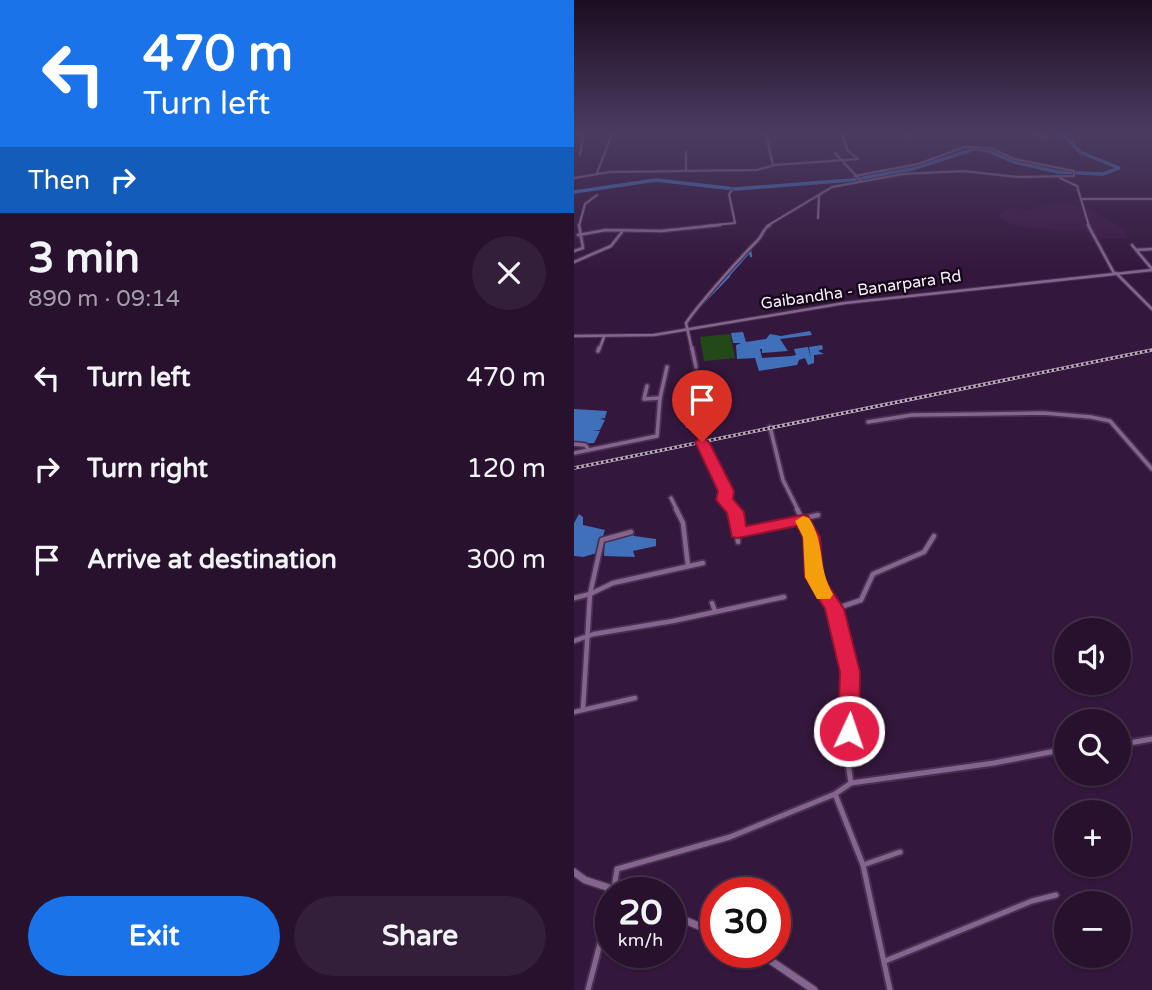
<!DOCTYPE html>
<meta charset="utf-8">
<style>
body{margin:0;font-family:"Varela Round",sans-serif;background:#331f39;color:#f1f3f6;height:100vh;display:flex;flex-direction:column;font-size:26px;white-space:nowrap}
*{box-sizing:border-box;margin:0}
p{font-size:23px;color:#a49daa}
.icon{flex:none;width:38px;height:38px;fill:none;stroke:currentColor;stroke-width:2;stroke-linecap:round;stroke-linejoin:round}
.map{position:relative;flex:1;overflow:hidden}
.details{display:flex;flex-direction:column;background:#27112d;width:574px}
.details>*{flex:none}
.banner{background:#1a73e8;color:#fff;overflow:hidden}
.tools{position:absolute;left:480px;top:618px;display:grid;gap:14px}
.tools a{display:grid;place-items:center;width:77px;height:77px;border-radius:50%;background:#27112d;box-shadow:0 2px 5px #0004,0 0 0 2px #433149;font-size:35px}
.speed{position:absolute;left:21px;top:877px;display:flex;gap:14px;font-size:35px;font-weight:700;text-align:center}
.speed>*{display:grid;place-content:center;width:91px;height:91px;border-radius:50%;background:#27112d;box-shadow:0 2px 5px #0004,0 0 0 2px #433149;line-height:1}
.speed small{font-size:18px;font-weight:400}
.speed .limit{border:10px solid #d22;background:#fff;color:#111}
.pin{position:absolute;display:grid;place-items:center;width:60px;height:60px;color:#fff;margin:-72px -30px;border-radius:50% 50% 50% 0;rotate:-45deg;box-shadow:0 0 7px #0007}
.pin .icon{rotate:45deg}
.me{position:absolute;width:77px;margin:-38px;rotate:3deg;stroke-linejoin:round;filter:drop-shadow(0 0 5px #0008)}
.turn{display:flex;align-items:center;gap:24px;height:147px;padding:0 28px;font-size:32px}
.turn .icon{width:91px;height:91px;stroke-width:2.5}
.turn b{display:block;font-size:49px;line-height:60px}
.then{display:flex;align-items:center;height:66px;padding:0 28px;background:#0003;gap:14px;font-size:26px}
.round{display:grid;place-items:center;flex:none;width:74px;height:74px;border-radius:37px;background:#331f39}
.summary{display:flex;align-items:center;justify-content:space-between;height:119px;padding:0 28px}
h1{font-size:42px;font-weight:800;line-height:52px}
.button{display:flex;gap:14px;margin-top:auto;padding:14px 28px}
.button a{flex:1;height:80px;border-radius:42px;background:#1a73e8;color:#fff;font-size:28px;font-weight:800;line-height:80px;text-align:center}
.button a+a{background:#331f39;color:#f1f3f6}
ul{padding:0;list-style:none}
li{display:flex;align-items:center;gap:21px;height:91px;padding:0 28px}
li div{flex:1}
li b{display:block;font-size:26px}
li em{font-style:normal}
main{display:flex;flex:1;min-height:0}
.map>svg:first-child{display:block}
</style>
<main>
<section class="details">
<div class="banner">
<div class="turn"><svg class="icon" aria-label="left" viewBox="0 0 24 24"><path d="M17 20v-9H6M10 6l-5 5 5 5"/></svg><div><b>470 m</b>Turn left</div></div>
<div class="then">Then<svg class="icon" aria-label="right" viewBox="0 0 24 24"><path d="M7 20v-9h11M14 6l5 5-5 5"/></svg></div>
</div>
<div class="summary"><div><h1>3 min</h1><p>890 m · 09:14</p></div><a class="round"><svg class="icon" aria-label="close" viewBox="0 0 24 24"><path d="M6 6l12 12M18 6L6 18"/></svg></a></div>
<ul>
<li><svg class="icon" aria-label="left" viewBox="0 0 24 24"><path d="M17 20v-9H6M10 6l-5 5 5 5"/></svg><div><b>Turn left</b></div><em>470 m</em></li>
<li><svg class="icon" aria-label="right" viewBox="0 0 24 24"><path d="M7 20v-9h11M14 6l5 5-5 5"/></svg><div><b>Turn right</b></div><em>120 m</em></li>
<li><svg class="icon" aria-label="arrive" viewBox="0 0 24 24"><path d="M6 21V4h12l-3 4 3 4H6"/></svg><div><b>Arrive at destination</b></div><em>300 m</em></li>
</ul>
<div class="button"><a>Exit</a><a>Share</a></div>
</section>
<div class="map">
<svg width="578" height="990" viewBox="0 0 578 990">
<rect width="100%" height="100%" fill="#34173c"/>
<path fill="#3d1a46" d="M496,204L514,209L549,228L554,238H526L508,230L458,229L430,222L424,215L435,209L457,210L465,206Z"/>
<path fill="#244918" d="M156,334L161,358L130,361L126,337Z"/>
<g fill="#4070ba">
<path d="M236,331L238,335L206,339L214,351L188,353V349H186L188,358L218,356L222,355L220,349L234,347L237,359L235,347L248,345L249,349L244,351L250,354L240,355V363L234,365L231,358L225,360L223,365L185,371L181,358L163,359L162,345L167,343H159L157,333L169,332L172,342L192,339L196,334L207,336Z"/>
<path d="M138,399L144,422L139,425L112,428L107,403Z"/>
<path d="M0,409L33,411L31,418L26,419L31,420L26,430H19L26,431L20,443L0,444Z"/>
<path d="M5,514L9,517V525L31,530L23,553L9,557L0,556V523Z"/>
<path d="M57,532L60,536L82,539V546L59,551L61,557L30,556L31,538Z"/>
</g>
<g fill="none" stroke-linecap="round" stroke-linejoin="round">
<g stroke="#4070ba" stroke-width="2.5">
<path d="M154,276L176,251L177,256"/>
<path d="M125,307L155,276"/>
</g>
<path stroke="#4070ba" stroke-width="3.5" d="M0,192L82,180L161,189L277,180L338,169L401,149L414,151L440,162L484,172L529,174L545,168L506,152L486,131"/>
<g stroke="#48314e" stroke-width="3.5">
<g id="minor-far4">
<path d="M191,131L199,165"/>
<path d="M333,131L337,137"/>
<path d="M456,131L472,138"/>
<path d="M0,132L14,131"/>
<path d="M0,135L9,136L6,155"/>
<path d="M112,152V171"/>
<path d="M261,153L287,181"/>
<path d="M23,173L39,131"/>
<path d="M0,178L36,172L183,170L201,165L284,159L274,151L269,137L274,131"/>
<path d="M486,178L503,186L515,226"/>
<path d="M508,199H578"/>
<path d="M244,218L245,196"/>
<path d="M5,226L11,204L23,195"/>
<path d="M130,226L161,223L155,194L158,190"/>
<path d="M193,226L258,187L329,174L389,171L444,177L500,176V171L440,159L417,148L391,147L344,164L281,176"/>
</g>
</g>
<g stroke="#48314e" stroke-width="5">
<g id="minor-far3">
<path d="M514,225L540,273"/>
<path d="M4,235L32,230L87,231L146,225"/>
<path d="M558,245L578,269"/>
<path d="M562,250L578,249"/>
<path d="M0,251L9,248L5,225"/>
<path d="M0,262L37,246L48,232"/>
<path d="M542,273L578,309"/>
<path d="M124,307C143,284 162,262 183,241C189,236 188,229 196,225"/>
<path d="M117,316L112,323L118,350"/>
<path d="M25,350L30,337"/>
</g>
</g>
<g stroke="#48314e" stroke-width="7">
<g id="minor-far2">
<path d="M118,348L122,367"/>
<path d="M24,351L25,348"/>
<path d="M73,386L70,399L86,398"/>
<path d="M294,422L338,415L469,413L517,417L536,421L578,469"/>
<path d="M196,427L209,480L224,510"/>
<path d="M128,442L152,491L150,500L159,510"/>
<path d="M0,444L11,445L15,450"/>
<path d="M0,453L83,436L86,398L93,367"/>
<path d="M97,498L103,510"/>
</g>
</g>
<g stroke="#48314e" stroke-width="8">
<g id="minor-far1">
<path d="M102,509L109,523L114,566"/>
<path d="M158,509L161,512L164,542"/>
<path d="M223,509L237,537L240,577L260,609L276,672L274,719"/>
<path d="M164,533L244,515"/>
<path d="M0,598L16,594L28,540L57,532"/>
<path d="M138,603L141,611"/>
<path d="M261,609L287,600L299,574L350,552L360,536"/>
<path d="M0,641L20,634L99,621L210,597"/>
<path d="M9,709L16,594L39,583L129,563"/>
<path d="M0,712L61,698"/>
</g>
</g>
<g stroke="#48314e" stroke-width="9">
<g id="minor">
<path d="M274,717L273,757L277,783"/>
<path d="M544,745L578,739"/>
<path d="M261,794L289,865L316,990"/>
<path d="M289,865L326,852"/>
<path d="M40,888L43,869L156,837L261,794L277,783L420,763L492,749"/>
<path d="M311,961L458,901L482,895"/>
<path d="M14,990L37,901"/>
</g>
</g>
<g stroke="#48314e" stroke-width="4.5">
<path id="secondary-far1" d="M0,336L80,335L271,303L578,270"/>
</g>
<g stroke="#48314e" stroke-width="10">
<g id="secondary">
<path d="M0,872L11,880L48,892"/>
<path d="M96,914L142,933"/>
<path d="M184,952L240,990"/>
</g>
</g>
<use href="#minor-far4" stroke="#85648f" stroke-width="2"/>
<use href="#minor-far3" stroke="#85648f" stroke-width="2.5"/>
<use href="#minor-far2" stroke="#85648f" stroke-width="3.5"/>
<use href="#minor-far1" stroke="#85648f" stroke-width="4.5"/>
<use href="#minor" stroke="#85648f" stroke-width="5"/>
<use href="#secondary-far1" stroke="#85648f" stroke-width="2.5"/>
<use href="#secondary" stroke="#85648f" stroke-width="7"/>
<g stroke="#b9a8be" stroke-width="3.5">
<path id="rail" d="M0,468L578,350"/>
</g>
<use href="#rail" stroke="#150819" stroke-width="2" stroke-dasharray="2.5" stroke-linecap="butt"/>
<g stroke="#48314e" stroke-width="5" stroke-linecap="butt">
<path id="minor-bridge" d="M117,316L124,307"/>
</g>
<use href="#minor-bridge" stroke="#85648f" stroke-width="2.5"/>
</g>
<linearGradient id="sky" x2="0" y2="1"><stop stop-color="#1d0d21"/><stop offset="0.49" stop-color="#4a3c61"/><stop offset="1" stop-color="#4a3c61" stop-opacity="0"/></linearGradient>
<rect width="578" height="269" fill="url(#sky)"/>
<path fill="#e11d48" stroke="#92132f" stroke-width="2" d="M128,437L135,442L160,491L159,499L170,512L172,526L228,515L234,516L246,537L249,577L270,609L286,672L285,731L282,737L275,740L267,737L264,731L266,672L251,609L231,577L229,537L223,526L164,538L158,537L153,513L142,500L144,491L121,442Z"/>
<path fill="#f59e0b" d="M229,516L235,518C252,545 243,567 259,594L256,599H243L231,577L229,537L221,521Z"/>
<g text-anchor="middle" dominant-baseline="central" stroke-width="5" stroke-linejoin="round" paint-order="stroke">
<g font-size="16" fill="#fbeffe" stroke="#150819">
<text transform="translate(287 290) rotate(-8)">Gaibandha - Banarpara Rd</text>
</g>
</g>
</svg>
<div class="tools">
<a><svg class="icon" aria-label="sound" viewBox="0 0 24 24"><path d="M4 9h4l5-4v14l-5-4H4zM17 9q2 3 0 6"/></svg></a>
<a><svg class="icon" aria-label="search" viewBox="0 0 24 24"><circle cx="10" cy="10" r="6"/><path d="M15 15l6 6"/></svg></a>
<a>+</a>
<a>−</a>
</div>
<div class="speed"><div>20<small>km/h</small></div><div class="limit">30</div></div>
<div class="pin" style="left:128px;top:442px;background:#d93025"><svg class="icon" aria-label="arrive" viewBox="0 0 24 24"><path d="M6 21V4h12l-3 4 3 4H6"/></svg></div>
<svg class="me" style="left:275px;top:731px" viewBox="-20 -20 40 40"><circle r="17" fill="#e11d48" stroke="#fff" stroke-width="3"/><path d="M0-11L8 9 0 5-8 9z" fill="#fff"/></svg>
</div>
</main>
